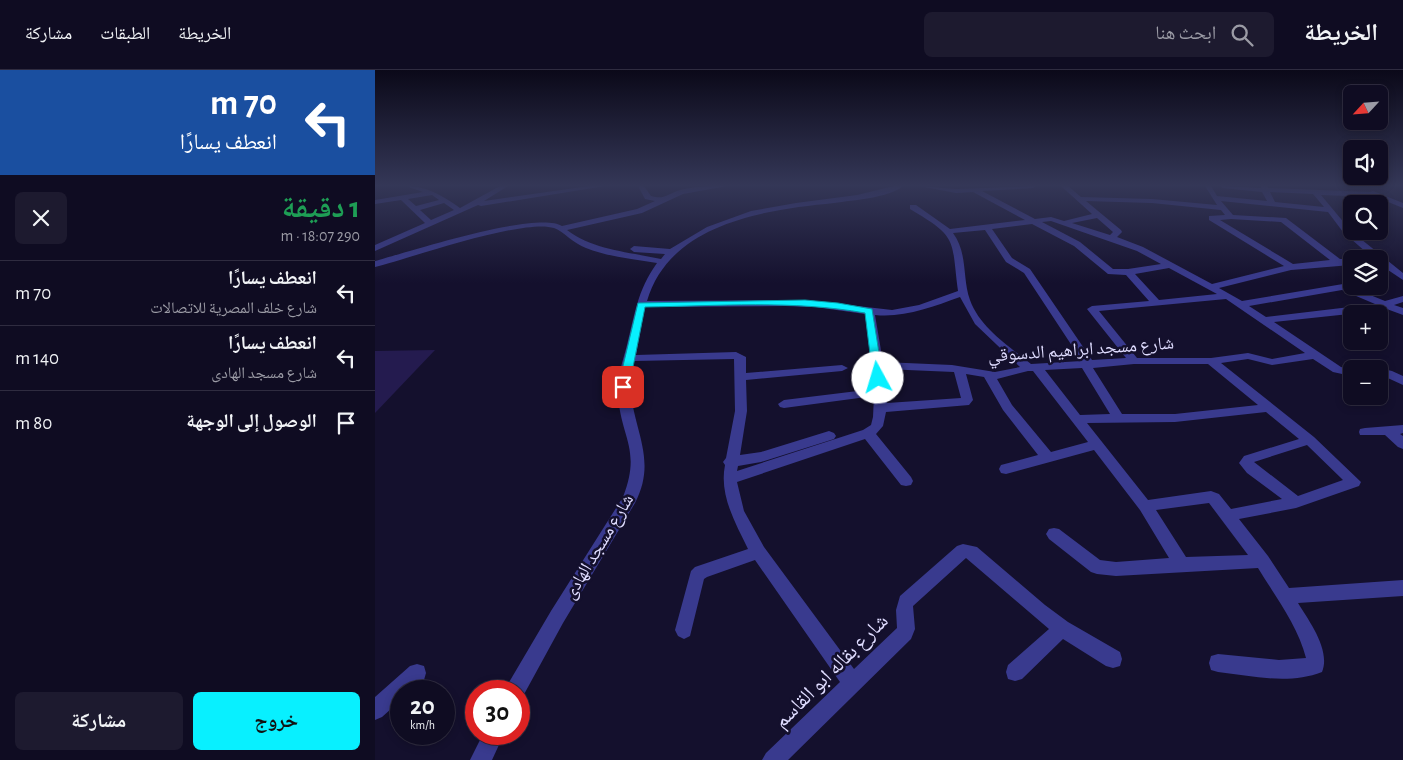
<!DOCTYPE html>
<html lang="ar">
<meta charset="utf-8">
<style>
body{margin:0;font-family:"Alegreya Sans","Noto Naskh Arabic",sans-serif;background:#1d1a2f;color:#f1f3f6;direction:rtl;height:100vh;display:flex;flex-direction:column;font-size:19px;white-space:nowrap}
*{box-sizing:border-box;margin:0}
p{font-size:16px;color:#9b9ba5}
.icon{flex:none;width:28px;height:28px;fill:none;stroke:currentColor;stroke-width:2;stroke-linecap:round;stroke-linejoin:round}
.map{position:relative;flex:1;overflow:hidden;direction:ltr}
.side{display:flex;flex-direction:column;background:#0f0c22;width:375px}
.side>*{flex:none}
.banner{background:#1a4fa0;color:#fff;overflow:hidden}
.needle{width:32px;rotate:244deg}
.controls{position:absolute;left:968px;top:15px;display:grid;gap:10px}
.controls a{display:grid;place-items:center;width:45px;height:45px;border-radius:8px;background:#0f0c22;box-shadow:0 2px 8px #0003,0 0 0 1px #2f2c40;font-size:25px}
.speed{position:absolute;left:15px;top:610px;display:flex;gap:10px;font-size:25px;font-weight:700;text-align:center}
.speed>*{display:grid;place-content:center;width:65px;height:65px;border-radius:50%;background:#0f0c22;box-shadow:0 2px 8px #0003,0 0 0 1px #2f2c40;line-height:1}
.speed small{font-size:12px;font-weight:400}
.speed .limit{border:8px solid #d22;background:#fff;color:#111}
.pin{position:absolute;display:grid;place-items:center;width:42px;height:42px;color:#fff;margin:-21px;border-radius:10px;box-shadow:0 2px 8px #0006}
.me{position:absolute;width:55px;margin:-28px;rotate:354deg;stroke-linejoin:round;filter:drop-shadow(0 0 4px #0008)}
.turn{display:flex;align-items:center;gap:18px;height:105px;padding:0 15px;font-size:22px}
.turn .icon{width:65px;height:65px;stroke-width:2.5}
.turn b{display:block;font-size:35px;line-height:42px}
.round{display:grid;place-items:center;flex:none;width:52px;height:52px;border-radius:8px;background:#1d1a2f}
.headline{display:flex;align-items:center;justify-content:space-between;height:85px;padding:0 15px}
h1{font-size:30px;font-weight:700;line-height:38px;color:#1e9e55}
.action{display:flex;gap:10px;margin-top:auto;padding:10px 15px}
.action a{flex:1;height:58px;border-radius:8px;background:#08f0ff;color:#111;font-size:20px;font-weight:700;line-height:58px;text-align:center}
.action a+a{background:#1d1a2f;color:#f1f3f6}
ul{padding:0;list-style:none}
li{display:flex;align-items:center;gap:15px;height:65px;padding:0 15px;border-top:1px solid #2f2c40}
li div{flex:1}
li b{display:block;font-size:19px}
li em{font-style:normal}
header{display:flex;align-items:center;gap:30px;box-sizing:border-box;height:70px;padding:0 25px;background:#0f0c22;border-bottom:1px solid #2f2c40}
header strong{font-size:24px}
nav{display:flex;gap:28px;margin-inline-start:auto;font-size:18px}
.search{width:350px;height:45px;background:#1d1a2f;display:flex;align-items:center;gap:12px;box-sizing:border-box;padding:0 18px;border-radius:8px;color:#9b9ba5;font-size:19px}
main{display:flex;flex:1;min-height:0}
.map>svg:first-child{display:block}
</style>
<header>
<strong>الخريطة</strong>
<div class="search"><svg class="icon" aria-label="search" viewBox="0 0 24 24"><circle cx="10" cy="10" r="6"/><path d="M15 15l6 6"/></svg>ابحث هنا</div>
<nav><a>الخريطة</a><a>الطبقات</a><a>مشاركة</a></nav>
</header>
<main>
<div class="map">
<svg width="1028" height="690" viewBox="0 0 1028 690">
<rect width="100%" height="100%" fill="#14102d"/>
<path fill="#241b4f" d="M60,280L0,343V281Z"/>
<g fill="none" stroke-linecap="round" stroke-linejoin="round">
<g fill="#393a8e" fill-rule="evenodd">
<path d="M31,116C52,116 68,126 85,138L125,116H133L109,131L214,116H230L106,136L103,135L0,181V175L50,153L26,130L0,134V130L48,122ZM57,125L64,130L41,136L33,129ZM69,133L79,140L56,150L45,140Z"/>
<path d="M263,116H269L276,126C290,130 292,124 305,120C320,116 337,116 352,116L308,124L267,143L192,160C218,180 254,182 286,189L290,184L259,182L255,179L259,176L295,179L332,157L376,141L421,133L482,125L519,116H528C514,128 478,130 459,133C389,140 295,153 272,231L431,230L517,240L544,235L583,221C576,169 584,168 535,139V135H541L575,159L650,150L598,122L581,123L544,116L581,119L661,116L658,118L607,121L660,149L676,147L689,151L717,144L686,116H693L706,127L777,129L842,135L830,116H836L842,126L892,131L887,122L848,118L845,116L886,118V116H892L893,118L995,122L998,121L1028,133V138L1001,127L946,125L976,161L1028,203V210L1004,194V189H999L968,162L953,142L846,131L858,145L911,148L965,189H976V195L916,200L844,218L867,231L968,214L1010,231L1028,226V232L1019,235L1028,238V245L1009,238L993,242L899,252L966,297L976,300V306L958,302L938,289L897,295L873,289L846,293L939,367L986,412L984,416L921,438L864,449L893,486L914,518L1028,510V526L923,533C934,551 956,580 947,602C914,615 877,606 843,602L836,600L834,593L836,586L843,584L904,590L931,588C923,556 900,526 883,498L741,506L722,504L716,502L674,469L671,464L674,459L679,458L684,459L725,490L741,492L794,488L765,440L719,380L631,404L626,403L624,399L626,395L663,385L628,340L609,307L591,304L598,330L594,335L511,342L508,356L501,364L536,407L538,411L536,415L531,416L526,415L490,369L362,412L369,441L389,477L479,599L522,558L521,540L525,526L582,476L588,474L602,477L670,535L693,552L745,582L747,589L745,596L738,598L731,596L688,569L647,609L640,611L633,609L631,602L633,595L674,559L591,488L538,536L540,559L536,569L413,690H387L391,683L465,612L380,490L332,507L329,509L315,566L309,569L303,566L300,560L316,501L320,497L373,479C360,452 344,425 350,395L348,392L351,388L360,341L359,289L259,291C244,346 288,380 260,433L188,553L147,628L144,629V621H130L133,614L176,541L248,427C267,378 245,368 243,323C242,306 248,291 252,275C260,244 262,221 282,193C259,189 233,187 211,178C199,174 188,161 179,158C149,148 36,188 0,197V191C33,182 162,140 187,156L262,139L280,131L270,129ZM895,122L938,124L949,137L900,132ZM711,131L777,133L846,140L850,145L834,146V150L909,196L837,214L768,177L742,167L747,162L746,160ZM722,148L738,162L735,165L697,153ZM856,149L906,152L955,190L918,194L845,150ZM676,151L762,181L786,194L753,199H738L705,172L667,152ZM657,154L699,176L733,204L751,205L774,231L717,236L712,239L751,288L717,290L655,199L637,188L617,159ZM610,160L631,192L649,203L707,291L656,294C634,276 605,258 595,230C587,208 593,183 578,163ZM794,198L842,224L784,230L760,204ZM967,220L1000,234L891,247L874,236ZM585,227L600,254L645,297L620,302L577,295L508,292L500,245C529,248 557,237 585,227ZM851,229L930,283L897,289L873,283L836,288H762L724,241ZM410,236L440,237L490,244L499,319L409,330L403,334L405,337L409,338L499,326L498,347L496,355L488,360L362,401L363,396L386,392L459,369L461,366L459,363L454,361L386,382L365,385L372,341L371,310L467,301L473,298L467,295L371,303V287L361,282L261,285L270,237ZM759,294H833L883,335L800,344H747L718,298ZM707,298L735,344L705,345L670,300ZM509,299L579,302L586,328L512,333ZM653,301H658L713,372L676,382L637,335L622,309ZM891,342L924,369L869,386L864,393L872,403L907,429L856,439L844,424L836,421L773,430L712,353L800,352ZM932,375L968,410L923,426L879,392ZM834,433L873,485L811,487L781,440Z"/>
<path d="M1004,298L1017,301L1028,306V315L1004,304V299H1000Z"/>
<path d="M1028,355V363L1025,364L1028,366V379L1023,377L1010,365H985L984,362L985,359L990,358Z"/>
<path d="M42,594L49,596L51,603L49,610L36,621H26V630L7,647L0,650V627L35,596Z"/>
<path d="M108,664H129L117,690H95Z"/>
</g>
</g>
<linearGradient id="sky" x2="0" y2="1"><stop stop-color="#0b0919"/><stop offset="0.54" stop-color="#343757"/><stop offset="1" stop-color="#343757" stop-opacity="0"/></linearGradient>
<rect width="1028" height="213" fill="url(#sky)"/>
<path fill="#08f0ff" stroke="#059ca6" d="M430,230L463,233L497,239L508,308L507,311H499L498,308L490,243C418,230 343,236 270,237L254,317L248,320L243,317L263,233Z"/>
<g text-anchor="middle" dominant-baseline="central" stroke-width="5" stroke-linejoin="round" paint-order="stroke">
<g font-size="18" fill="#dfdcff" stroke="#14102d">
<text transform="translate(706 280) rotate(-4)">شارع مسجد ابراهيم الدسوقي</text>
<text transform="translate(224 477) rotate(-59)">شارع مسجد الهادى</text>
</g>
<g font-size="21" fill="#dfdcff" stroke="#14102d">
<text transform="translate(456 601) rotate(-45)">شارع بقاله ابو القاسم</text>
</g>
</g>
</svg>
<div class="controls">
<a><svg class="needle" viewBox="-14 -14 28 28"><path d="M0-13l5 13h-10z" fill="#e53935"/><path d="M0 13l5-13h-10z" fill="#9b9ba5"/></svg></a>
<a><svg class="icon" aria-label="sound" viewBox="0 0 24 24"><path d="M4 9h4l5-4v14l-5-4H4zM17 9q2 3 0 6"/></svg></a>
<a><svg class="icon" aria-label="search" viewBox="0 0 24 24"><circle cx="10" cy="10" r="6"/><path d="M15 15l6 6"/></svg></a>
<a><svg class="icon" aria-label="layers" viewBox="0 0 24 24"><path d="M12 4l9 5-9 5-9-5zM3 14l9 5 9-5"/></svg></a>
<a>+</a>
<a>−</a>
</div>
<div class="speed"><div>20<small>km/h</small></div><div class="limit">30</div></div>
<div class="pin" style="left:248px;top:317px;background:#d93025"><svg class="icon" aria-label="arrive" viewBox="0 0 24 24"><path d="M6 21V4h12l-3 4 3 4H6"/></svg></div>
<svg class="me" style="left:503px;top:308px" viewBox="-20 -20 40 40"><circle r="19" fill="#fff"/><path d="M0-13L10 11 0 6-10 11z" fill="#08f0ff"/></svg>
</div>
<section class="side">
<div class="banner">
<div class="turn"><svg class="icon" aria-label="left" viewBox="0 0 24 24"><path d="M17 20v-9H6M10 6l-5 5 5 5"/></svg><div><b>70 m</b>انعطف يسارًا</div></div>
</div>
<div class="headline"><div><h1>1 دقيقة</h1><p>290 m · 18:07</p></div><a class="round"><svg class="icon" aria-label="close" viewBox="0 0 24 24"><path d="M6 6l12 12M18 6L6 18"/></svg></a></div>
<ul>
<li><svg class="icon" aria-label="left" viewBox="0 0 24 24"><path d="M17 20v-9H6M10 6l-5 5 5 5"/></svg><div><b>انعطف يسارًا</b><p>شارع خلف المصرية للاتصالات</p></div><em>70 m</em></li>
<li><svg class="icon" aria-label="left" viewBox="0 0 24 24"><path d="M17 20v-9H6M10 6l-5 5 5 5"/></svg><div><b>انعطف يسارًا</b><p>شارع مسجد الهادى</p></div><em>140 m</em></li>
<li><svg class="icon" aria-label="arrive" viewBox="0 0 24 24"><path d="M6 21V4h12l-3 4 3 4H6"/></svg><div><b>الوصول إلى الوجهة</b></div><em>80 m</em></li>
</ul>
<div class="action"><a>خروج</a><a>مشاركة</a></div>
</section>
</main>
